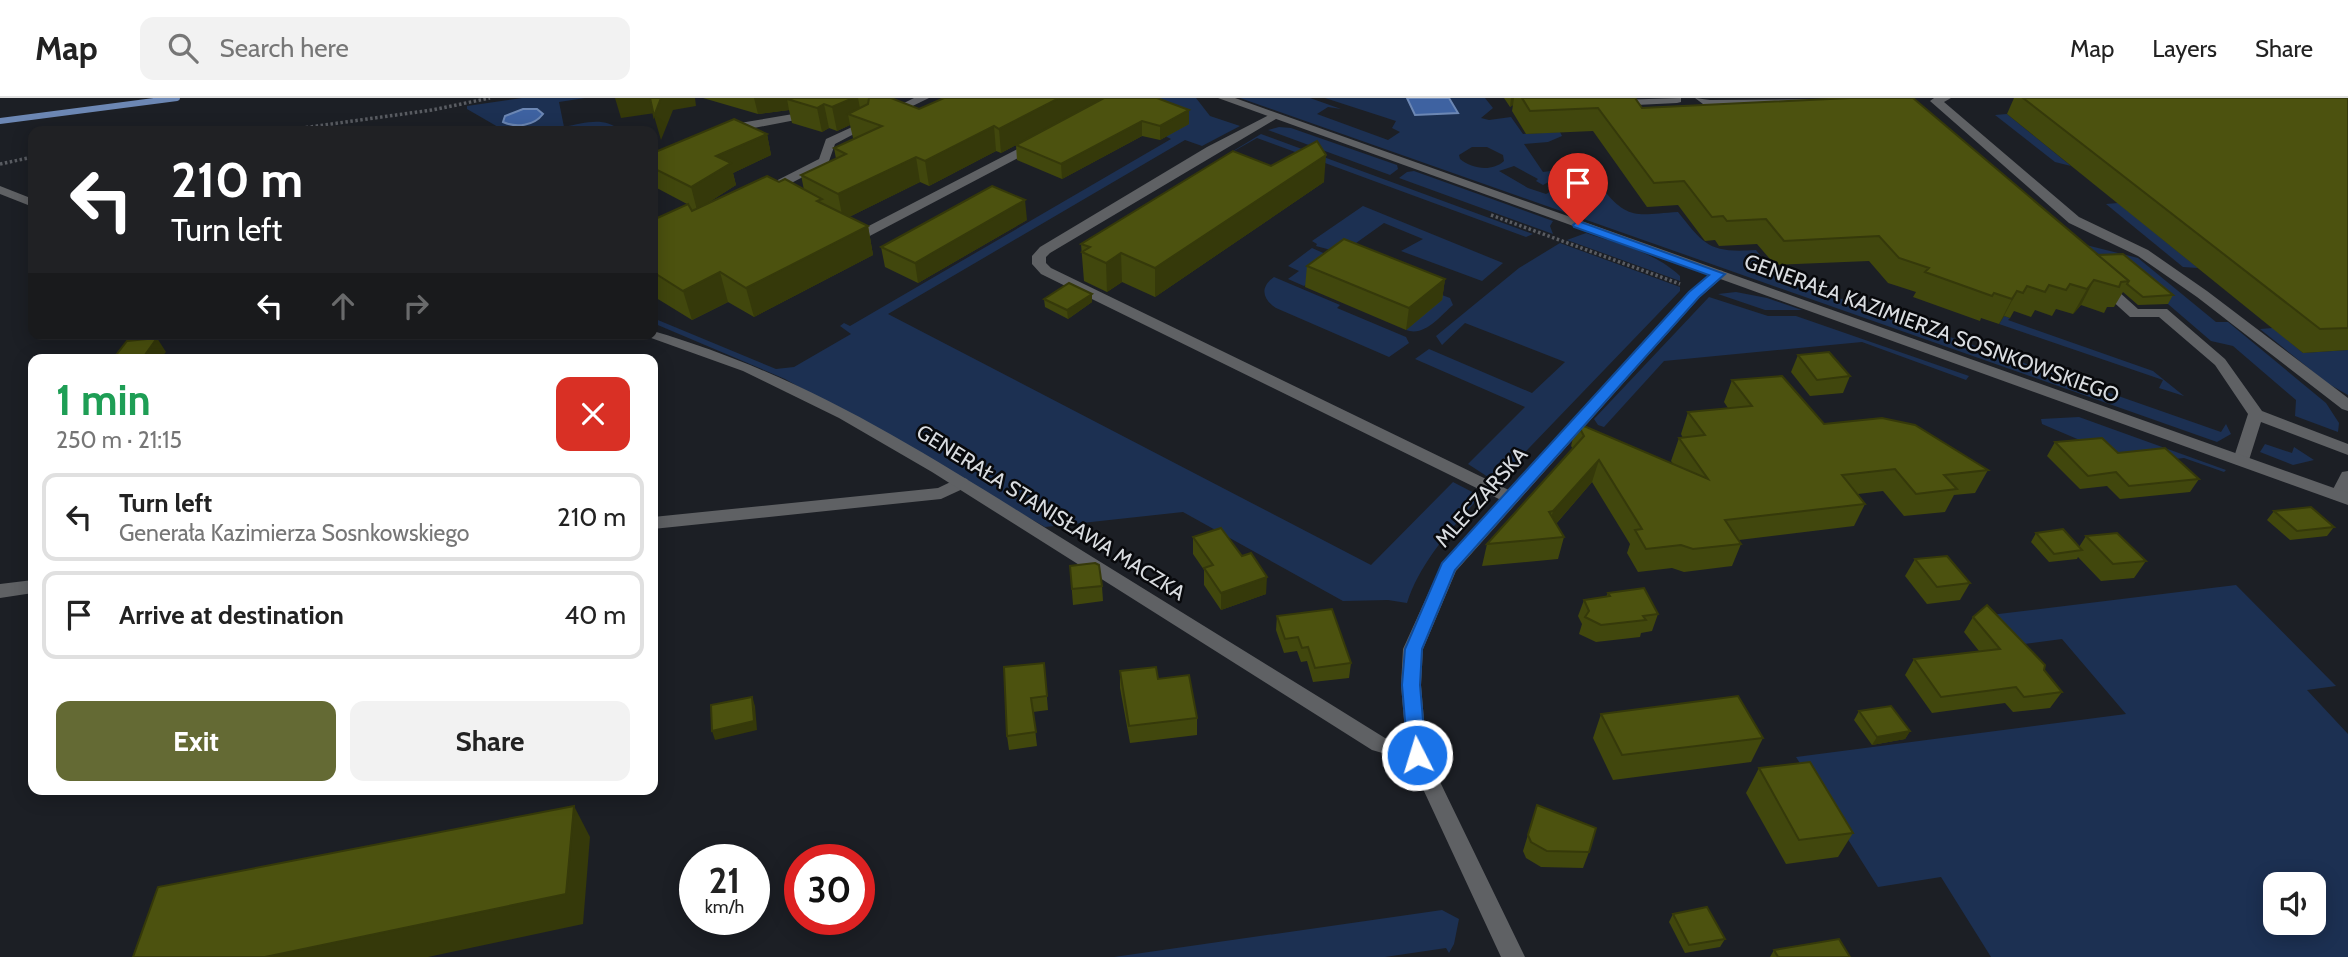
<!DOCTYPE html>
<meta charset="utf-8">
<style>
body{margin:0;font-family:Cabin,sans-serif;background:#f2f2f2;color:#222;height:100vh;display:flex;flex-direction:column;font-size:26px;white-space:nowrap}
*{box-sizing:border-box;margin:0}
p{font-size:23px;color:#767676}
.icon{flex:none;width:38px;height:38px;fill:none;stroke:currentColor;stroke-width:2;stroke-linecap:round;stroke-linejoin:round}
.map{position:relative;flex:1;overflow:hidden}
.drawer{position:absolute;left:28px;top:256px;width:630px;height:441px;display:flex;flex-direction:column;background:#fff;border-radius:14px;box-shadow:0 4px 18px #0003}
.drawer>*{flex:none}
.banner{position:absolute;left:28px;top:28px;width:630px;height:214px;border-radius:14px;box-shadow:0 4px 18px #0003;background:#202124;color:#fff;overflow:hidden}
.buttons{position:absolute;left:2263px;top:774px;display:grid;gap:14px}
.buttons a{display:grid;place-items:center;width:63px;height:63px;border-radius:14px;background:#fff;box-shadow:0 4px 18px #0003;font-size:35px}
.speed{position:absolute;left:679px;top:746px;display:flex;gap:14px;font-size:35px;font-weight:700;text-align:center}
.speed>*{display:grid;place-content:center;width:91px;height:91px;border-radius:50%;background:#fff;box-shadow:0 4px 18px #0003;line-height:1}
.speed small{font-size:18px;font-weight:400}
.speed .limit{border:10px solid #d22;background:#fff;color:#111}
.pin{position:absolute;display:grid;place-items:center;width:60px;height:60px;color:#fff;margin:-72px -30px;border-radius:50% 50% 50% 0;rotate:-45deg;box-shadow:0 0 7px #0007}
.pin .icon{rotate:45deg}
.me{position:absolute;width:77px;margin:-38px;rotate:355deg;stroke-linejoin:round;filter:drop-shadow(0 0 5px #0008)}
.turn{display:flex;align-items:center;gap:24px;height:147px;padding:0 28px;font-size:32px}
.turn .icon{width:91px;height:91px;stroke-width:2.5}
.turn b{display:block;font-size:49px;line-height:60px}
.lanes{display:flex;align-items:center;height:66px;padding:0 28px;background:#0003;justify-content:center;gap:35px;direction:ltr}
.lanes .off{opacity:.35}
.round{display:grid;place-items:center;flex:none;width:74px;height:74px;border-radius:14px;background:#f2f2f2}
.overview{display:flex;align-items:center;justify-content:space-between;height:119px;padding:0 28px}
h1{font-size:42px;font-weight:700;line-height:52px;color:#1e9e55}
.action{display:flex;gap:14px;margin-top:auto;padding:14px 28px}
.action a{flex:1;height:80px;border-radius:14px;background:#646a34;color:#fff;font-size:28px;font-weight:700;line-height:80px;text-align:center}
.action a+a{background:#f2f2f2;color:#222}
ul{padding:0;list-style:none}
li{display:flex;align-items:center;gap:21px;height:88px;margin:0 14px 10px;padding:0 14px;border:4px solid #e0e0e0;border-radius:14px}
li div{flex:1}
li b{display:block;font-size:26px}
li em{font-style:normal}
header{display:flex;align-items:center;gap:42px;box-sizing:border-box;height:98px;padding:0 35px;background:#fff;border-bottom:2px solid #e0e0e0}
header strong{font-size:33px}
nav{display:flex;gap:38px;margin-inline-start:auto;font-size:24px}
.search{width:490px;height:63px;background:#f2f2f2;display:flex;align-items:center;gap:18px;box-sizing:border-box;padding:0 24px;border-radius:14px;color:#767676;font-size:26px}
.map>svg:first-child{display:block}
</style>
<header>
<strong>Map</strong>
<div class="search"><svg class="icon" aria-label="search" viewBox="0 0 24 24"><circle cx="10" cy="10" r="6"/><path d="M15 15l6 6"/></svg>Search here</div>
<nav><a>Map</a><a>Layers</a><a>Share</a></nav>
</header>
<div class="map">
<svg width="2348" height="859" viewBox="0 0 2348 859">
<rect width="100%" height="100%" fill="#1c1f25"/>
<g fill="#1c3052" fill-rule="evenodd">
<path d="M522,0H585L559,4L564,29C585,25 604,18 621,33H505L467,11V8Z"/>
<path d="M1153,0H1196L1210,18L1240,28L1202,48L1185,42L888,216L1371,467L1453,384L1478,397L1477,402C1449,433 1420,465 1407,505L1388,502L1343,503L1183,414L1045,429L785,281L653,225V220L776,271L794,269L851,236L840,228L844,225L850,228L1171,41L1167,39Z"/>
<path d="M1240,0H1310L1341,11L1328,9L1317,16L1388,42L1400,34L1392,30L1396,23L1325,0H1407L1416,17L1457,15L1449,0H1485L1493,10L1481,20L1489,22L1511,19L1523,36L1560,34L1562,38L1548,44L1524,46L1543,74L1551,73L1556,80L1543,87L1536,83L1538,81L1514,68L1499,73L1528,90L1546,96L1553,92L1547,88L1562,81H1582L1587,91L1602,90C1629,124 1639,116 1678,114C1705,148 1710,155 1756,152L1771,171L1804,179L1799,186L2221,334L2226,326L2231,336L2217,344ZM1472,49H1487L1503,57L1504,63C1492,74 1472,71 1460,61L1459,57Z"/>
<path d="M2007,16L2071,68L2055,64L1995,17Z"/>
<path d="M1279,29L1291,30L1397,67L1398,71L1390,77L1268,32Z"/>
<path d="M1261,36L1533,136L1526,139L1257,40L1220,61Z"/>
<path d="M1414,73L1553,123L1550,128L1553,136L1399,80L1407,74Z"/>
<path d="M2118,105L2198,170L2183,169L2106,106Z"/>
<path d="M1363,108L1503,165L1482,183L1401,153L1423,141L1384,125L1342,155L1316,148L1317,146L1312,143Z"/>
<path d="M1586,135C1618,146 1655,154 1680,178V183L1567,142Z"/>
<path d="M2066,142L2138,160L2216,224H2228L2326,305L2339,325L2338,334L2295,318L2296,302L2233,248L2211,243L2119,164L2094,165Z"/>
<path d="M1560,145L1680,189V193L1503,377L1488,379L1468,366L1525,309L1415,261L1429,251L1532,295L1565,264L1465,225L1442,247L1436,238L1519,170Z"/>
<path d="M1312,150L1339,162L1304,188L1288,181L1299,173L1288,168Z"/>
<path d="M1274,179L1340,207L1337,210L1406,239L1409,245L1389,259L1276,210C1262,201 1260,189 1274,179Z"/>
<path d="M1423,190L1450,200L1453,207C1440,218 1425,239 1406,232L1441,202Z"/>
<path d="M1736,194L1767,200L1802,212H1765L1718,196Z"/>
<path d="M1709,199L1768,218H1796L1969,278L1966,282L1862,244L1664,263L1604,329L1598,327L1594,321Z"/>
<path d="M2004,218L2010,220L2008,222L2153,273L2184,298L2159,290L2163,282L1999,226Z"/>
<path d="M2273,230L2303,255L2348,252V297L2327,285L2260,231Z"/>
<path d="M2079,319L2226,372L2224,374L2184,360L2112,368L2089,346L2042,326L2041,321Z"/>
<path d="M2265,346L2292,355L2294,349L2314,362L2293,367L2260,354Z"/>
<path d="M2236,487L2336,588L2307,592L2348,636V859H1991L1941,779L1878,789L1796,659L2126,616L2062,541L2008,548L1982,518ZM2275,786H2314V824H2275Z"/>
<path d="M1442,812L1459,821L1454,846L1449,855L1446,850L1385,859H1114Z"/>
</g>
<g fill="#3e62a1" stroke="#6c87b4" stroke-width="2">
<path d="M1407,0H1449L1458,15L1415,17Z"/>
<path d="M523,11H537L543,16C534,28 516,30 503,24L505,18Z"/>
</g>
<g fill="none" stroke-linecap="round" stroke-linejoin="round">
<path stroke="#6c87b4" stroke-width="6" d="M0,23L177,0"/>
<g stroke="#595c62" stroke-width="3.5" stroke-dasharray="2.5 2.5" stroke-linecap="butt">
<path d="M281,33L432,12L490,0"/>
<path d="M0,66L33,59"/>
<path d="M1491,117L1680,186"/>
</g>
<g fill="#5f6164" fill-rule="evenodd">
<path d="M833,0H849L806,20L728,35L722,31L728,27L799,15Z"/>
<path d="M914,0H929L892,18L882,16Z"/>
<path d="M1681,0V4L1677,5L1616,8L1610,5L1616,2Z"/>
<path d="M1695,0L1710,2L1834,1L1828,4L1707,9Z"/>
<path d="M1951,0L1944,4L2079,119L2148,152L2207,193L2348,300V313L2342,311L2197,199L2138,158L2069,125L1930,3L1934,0Z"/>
<path d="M1271,16L1281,18L1050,155L1046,159V165L1051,170L1517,396L1520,400L1517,404H1505L1041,176L1032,166V158L1040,149L1207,49Z"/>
<path d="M863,24L873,26L835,46L828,66L774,94H766L762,90L819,61L826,41Z"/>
<path d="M1037,41L1043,45L1041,48L864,141H854L841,132L848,128L859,133Z"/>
<path d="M2103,183L2108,184L2138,211H2167L2225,261L2262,313L2348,346V357L2261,324L2249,362L2241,367L2235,366L2233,362L2248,316L2215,267L2159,219H2130L2098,190V184Z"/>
<path d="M2348,373V397L2339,403L2333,401L2330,397L2342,374Z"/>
<path d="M961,379L967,381L969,385L967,389L941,401L653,431V419L938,390Z"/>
<path d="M33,482V495L0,500V486Z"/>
</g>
<g fill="#5f6164" fill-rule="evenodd">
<path d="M0,88L33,101V109L0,96Z"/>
<path d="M1718,172L1723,173V179L1699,200L1456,473L1423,551L1421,587L1427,657L1525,859H1501L1410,663L1372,652L932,374L839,320L743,273L640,236H653V233C804,277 920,352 1052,434C1163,503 1274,571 1385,640L1406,645L1401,587L1403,551L1442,465L1689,194Z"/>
</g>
<path fill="#5f6164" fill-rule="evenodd" d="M1218,0H1235L2348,395V407Z"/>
</g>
<g fill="#41470d">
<path d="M703,0H894L893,1L919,11L1189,12V26L1160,42L1142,38L1062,81L1017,62L1016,47L1001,55L996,53L929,88L920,84L849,119L868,128L873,157L754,219L728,204L692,222L653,198V122L687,106L653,88V55L767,36L771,57L733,75L736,87L706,106L779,84L804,92L801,77L836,61L834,50L854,41L853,40L850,27L837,33L829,30L822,34L792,25L789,12L758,16Z"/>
<path d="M1504,0H1635L1642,10L1828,1V0H1913L2098,157L2173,197L2168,206L2138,207L2123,194L2114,209H2107L2104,215L2081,207L2073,216L2056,211L2052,218L2035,212L2031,219L2014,213L2010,220L2004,218L1999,226L1981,220L1980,223L1913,199L1916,194L1888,185L1869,163L1775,167L1757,146L1719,148L1715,142L1705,143L1678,107L1647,109L1593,33L1526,36L1512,13L1513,7L1510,9Z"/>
<path d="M2014,0H2348V252L2303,255L2007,16Z"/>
<path d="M1271,68L1324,84L1155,199L1122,184L1107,194L1084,183L1081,146Z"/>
<path d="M1027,122L918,185L885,169L881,149Z"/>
<path d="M1307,168L1445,181L1442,202L1406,232L1305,189Z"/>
<path d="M1044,201L1092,204L1068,221L1045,209Z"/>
<path d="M1798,257L1850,278L1843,295L1810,298L1791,274Z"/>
<path d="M1732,282L1824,326L1988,372L1975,395L1954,397L1945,414L1904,418L1883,393L1858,396L1865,406L1854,428L1739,442L1741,446L1732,468L1684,474L1672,470L1638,474L1627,455L1630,446L1592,384L1556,426L1564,439L1558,461L1482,468L1487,446L1573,351L1571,348L1577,325L1674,367L1671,363L1679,340H1683L1681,336L1688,314L1728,310L1724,304Z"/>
<path d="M2055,344L2118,355L2199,381L2190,394L2120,401L2107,388L2080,391L2047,358Z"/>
<path d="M2274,413L2334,429L2327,438L2290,442L2267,422Z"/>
<path d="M2036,435L2079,449L2086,438L2146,463L2134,480L2101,483L2078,459L2077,461L2049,464L2031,444Z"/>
<path d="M1193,439L1266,496L1221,512L1204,487V472L1193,456Z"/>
<path d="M1915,461L1970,485L1960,502L1927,506L1905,478Z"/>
<path d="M1070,468L1102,488L1103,503L1073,507Z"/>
<path d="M1608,495L1658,516L1652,533L1641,535L1640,539L1596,544L1579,536L1582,526L1578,518L1584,502L1606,499Z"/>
<path d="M1277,518L1351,565L1349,580L1313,584L1307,563L1301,564L1297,553L1284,555L1276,532Z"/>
<path d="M1973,519L2044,572L2062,594L2050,610L2013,614L2005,605L1932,615L1905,577L1914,561L1979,553L1964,534Z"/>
<path d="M1044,565L1048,612L1033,614L1037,648L1009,652L1007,638Z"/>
<path d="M1120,573L1158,581L1197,620V637L1130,645L1120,590Z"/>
<path d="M1859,613L1910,633L1905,641L1872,647L1854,622Z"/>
<path d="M1601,616L1763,640L1751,664L1613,682L1593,640Z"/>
<path d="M1759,670L1853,735L1838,759L1786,766L1746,695Z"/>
<path d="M1537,707L1589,754L1583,770L1541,769L1526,760L1523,753Z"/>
<path d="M1673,816L1725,841L1720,849L1685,855L1669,824Z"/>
<path d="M1774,852L1850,859H1770Z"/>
</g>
<g fill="#35390a">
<path d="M615,0H650L655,15L621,20Z"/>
<path d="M661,0H695L696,8L673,12L661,42L654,18Z"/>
<path d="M754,0H827L787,1L789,12L758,16Z"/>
<path d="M853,0H858L862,21L848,16L850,27L837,33L832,9Z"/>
<path d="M1059,0H1105L1001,55L999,31Z"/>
<path d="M1511,0H1514L1513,7L1510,9Z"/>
<path d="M824,6L829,30L822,34L817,10Z"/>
<path d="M1189,12V26L1160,42V28Z"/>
<path d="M1142,23V38L1062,81L1061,66Z"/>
<path d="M994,28L996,53L929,88L925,63Z"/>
<path d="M767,36L771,57L733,75L736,87L697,112L691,89L716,58Z"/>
<path d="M1326,57L1324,84L1155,199V170Z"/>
<path d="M916,59L920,84L843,122L838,96Z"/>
<path d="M1025,102L1027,122L918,185L915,165Z"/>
<path d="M868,128L873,157L754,219L746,190Z"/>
<path d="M1121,155L1122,184L1107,194L1106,165Z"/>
<path d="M720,174L728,204L692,222L683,193Z"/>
<path d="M1445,181L1442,202L1406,232L1409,210Z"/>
<path d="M2094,182L2081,207L2073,216L2087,191Z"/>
<path d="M2017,193L2004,218L1999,226L2012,201Z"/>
<path d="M1092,196V204L1068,221L1067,212Z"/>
<path d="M157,240L166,254L160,261H142Z"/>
<path d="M1599,362L1592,384L1547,436L1553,413Z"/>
<path d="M1267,479L1266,496L1221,512V495Z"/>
<path d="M752,599L755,608L757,632L715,642L712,633Z"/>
<path d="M1910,633L1905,641L1872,647L1877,639Z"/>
<path d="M574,708L590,739L583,826L428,859H265Z"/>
</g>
<g fill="#4c520f" stroke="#35390a" stroke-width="2">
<path d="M650,0H661L654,18Z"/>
<path d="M794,0H853L832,9L824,6L817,10L787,1Z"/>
<path d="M869,0H891L919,11L944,0H1059L999,31L994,28L925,63L916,59L838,96L801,77L846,56L834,50L882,28L848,16L868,6Z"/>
<path d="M1104,0H1157L1189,12L1160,28L1142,23L1061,66L1016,47Z"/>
<path d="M1522,0H1635L1642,10L1850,0H1913L2129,183L2121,184L2119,189L2094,182L2087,191L2070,186L2066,192L2049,187L2045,194L2027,188L2023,195L2017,193L2012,201L1994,195L1992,198L1925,174L1929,170L1899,160L1879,138L1784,143L1766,121L1727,123L1723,118L1712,119L1684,83L1654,85L1598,10L1530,13Z"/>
<path d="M2023,0H2348V230L2320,231Z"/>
<path d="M734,21L767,36L716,58L731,65L691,89L653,70V55Z"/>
<path d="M1317,43L1326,57L1155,170L1121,155L1106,165L1082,154L1090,149L1081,146L1233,53L1271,68Z"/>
<path d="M767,78L779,84L785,81L822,101L817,103L868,128L746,190L720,174L683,193L653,174V122L688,106L692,113Z"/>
<path d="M992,88L1025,102L915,165L881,149Z"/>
<path d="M1344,141L1445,181L1409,210L1307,168Z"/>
<path d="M2123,156L2173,197L2143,199L2127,186L2129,183L2098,157Z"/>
<path d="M1069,185L1092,196L1067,212L1044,201Z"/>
<path d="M157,240L142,261H113L127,243Z"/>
<path d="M1829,254L1850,278L1817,282L1798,257Z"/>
<path d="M1782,278L1824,326L1882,320L1915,327L1988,372L1944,377L1957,391L1916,396L1895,371L1842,377L1865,406L1725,422L1741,446L1693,451L1681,447L1646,451L1635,432L1642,431L1599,362L1553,413L1549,414L1564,439L1487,446L1584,338L1577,325L1708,381L1679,340L1705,337L1688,314L1752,308L1732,282Z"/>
<path d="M2102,340L2118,355L2165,350L2199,381L2129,388L2116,374L2088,378L2055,344Z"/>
<path d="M2311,409L2334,429L2297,433L2274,413Z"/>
<path d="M1221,430L1242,458L1251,455L1267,479L1221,495L1204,470L1213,467L1193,439Z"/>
<path d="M2063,431L2082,452L2054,456L2036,435Z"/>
<path d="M2117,435L2146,463L2113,466L2086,438Z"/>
<path d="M1947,458L1970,485L1937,489L1915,461Z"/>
<path d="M1095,465L1099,467L1102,488L1072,491L1070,468Z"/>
<path d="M1644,490L1658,516L1643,518L1646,522L1601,527L1585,519L1589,513L1584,502L1610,498L1608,495Z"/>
<path d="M1987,507L2045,567L2044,572L2062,594L2024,599L2016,589L1941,599L1914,561L2000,551L1973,519Z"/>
<path d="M1332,511L1351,565L1315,570L1308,549L1302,550L1298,539L1285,541L1277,518Z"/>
<path d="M1044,565L1047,598L1031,600L1036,634L1007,638L1004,569Z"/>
<path d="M1156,569L1158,581L1189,577L1197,620L1129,628L1120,573Z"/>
<path d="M1738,598L1763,640L1622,657L1601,616Z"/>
<path d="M752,599L754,623L712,633L711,607Z"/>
<path d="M1891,608L1910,633L1877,639L1859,613Z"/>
<path d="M1810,664L1853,735L1799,742L1759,670Z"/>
<path d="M1537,707L1596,730L1589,754L1547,753L1531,744L1528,737Z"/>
<path d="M574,708L566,796L265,859H133L158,789Z"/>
<path d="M1707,809L1725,841L1689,847L1673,816Z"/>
<path d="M1839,841L1850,859H1778L1774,852Z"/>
</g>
<path fill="#1a73e8" stroke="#114b97" stroke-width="2" d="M1578,123L1725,176L1699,199L1455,472L1422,551L1420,587L1426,657L1424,662L1417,664L1410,662L1408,657L1402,587L1405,551L1442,465L1689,194L1709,177L1574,129L1573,127Z"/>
<g text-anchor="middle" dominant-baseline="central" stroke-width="5" stroke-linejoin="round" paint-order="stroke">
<g font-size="21" fill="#d9dce0" stroke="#08090c">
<text transform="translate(1932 230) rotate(20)">GENERAŁA KAZIMIERZA SOSNKOWSKIEGO</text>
<text transform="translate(1481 399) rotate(-48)">MLECZARSKA</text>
<text transform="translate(1051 414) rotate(32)">GENERAŁA STANISŁAWA MACZKA</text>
</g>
</g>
</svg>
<div class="buttons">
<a><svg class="icon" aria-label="sound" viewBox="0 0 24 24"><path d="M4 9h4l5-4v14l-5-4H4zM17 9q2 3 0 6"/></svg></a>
</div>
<div class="speed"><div>21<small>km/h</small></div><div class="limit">30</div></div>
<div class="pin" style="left:1578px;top:127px;background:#d93025"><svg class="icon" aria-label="arrive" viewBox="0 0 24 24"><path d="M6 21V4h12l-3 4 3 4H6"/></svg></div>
<svg class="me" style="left:1417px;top:657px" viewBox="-20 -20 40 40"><circle r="17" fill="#1a73e8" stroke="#fff" stroke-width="3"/><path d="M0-11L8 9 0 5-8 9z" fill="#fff"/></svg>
<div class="banner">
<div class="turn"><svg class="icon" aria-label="left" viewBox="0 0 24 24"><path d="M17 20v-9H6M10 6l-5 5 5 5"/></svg><div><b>210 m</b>Turn left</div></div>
<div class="lanes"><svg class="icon" aria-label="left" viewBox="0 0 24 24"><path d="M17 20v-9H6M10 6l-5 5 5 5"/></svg><svg class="icon off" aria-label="ahead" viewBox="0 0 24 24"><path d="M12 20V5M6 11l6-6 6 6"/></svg><svg class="icon off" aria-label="right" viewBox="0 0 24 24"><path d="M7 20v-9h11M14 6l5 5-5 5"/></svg></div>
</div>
<section class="drawer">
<div class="overview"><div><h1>1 min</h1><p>250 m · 21:15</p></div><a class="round" style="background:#d93025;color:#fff"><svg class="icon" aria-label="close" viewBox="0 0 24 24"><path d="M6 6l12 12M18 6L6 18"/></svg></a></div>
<ul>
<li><svg class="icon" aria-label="left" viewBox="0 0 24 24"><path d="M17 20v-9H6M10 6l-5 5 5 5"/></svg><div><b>Turn left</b><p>Generała Kazimierza Sosnkowskiego</p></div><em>210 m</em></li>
<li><svg class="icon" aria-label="arrive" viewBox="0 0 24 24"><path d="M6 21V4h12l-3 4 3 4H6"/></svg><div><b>Arrive at destination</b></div><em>40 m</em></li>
</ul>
<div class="action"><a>Exit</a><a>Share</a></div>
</section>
</div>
